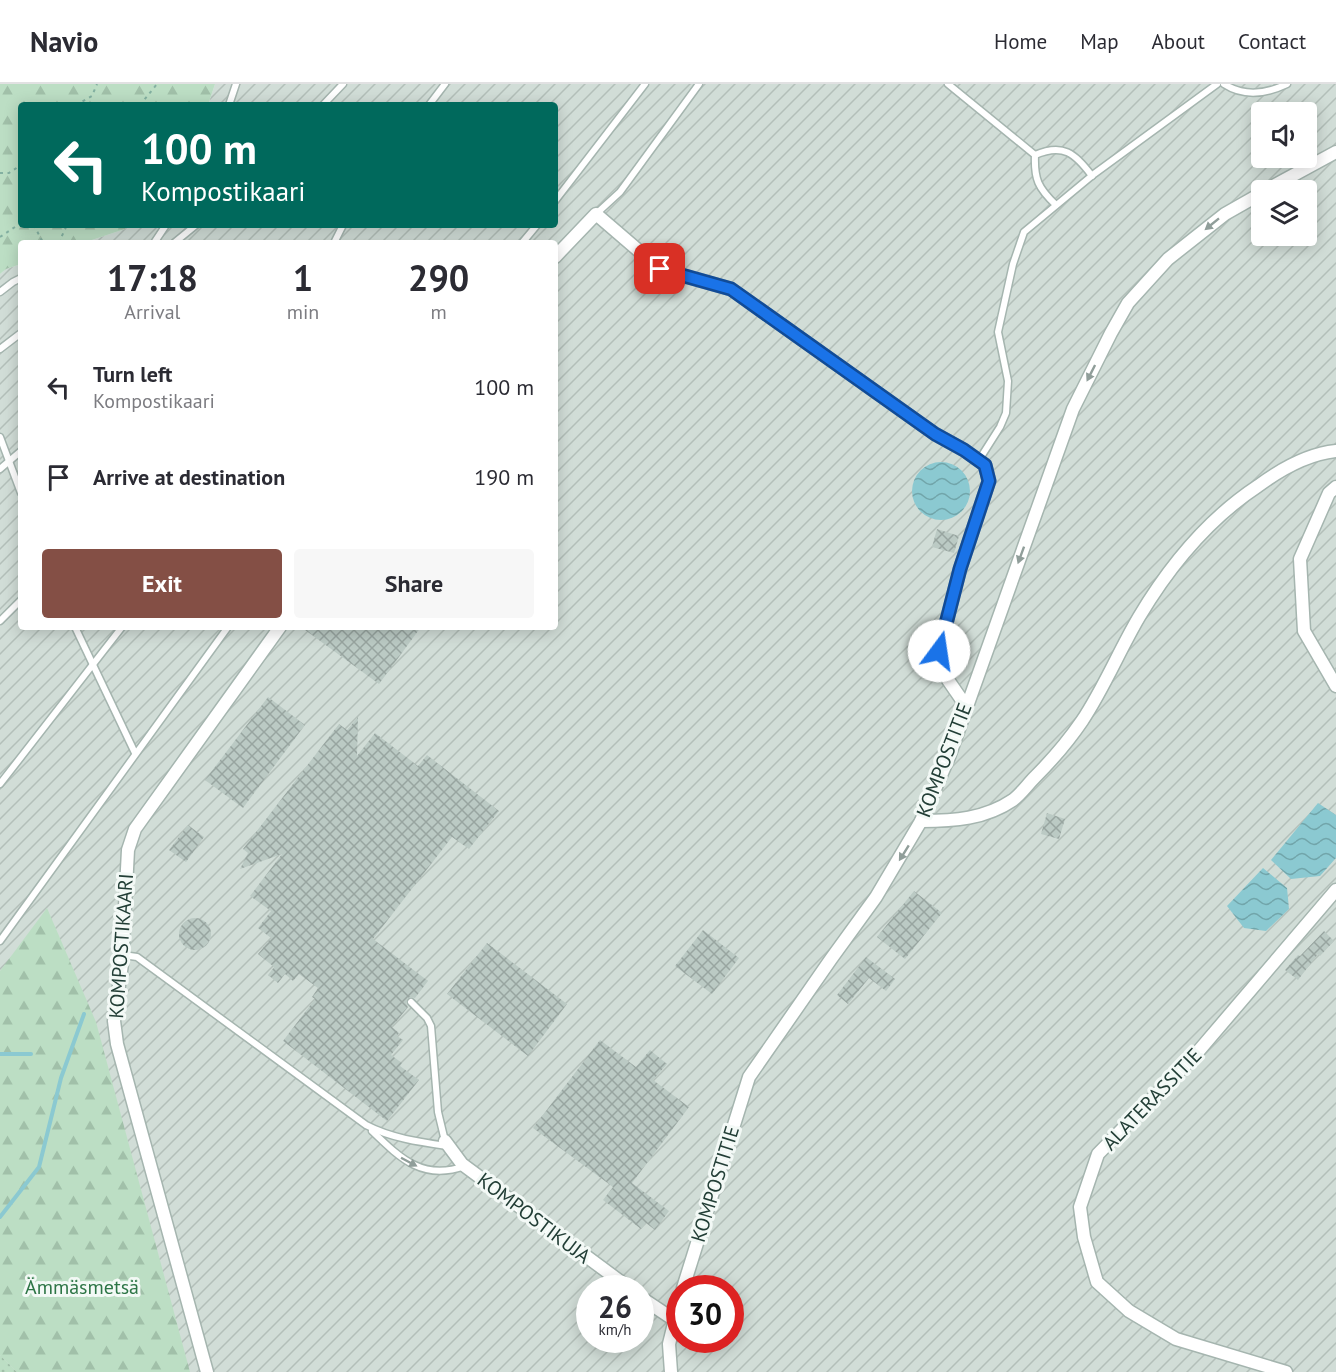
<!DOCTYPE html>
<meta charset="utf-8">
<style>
body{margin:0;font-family:"PT Sans",sans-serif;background:#f7f7f7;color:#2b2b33;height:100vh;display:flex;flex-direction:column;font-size:22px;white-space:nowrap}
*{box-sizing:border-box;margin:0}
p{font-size:20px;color:#7c7c81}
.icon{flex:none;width:33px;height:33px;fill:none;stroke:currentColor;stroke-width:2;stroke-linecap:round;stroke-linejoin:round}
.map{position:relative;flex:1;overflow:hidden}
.sheet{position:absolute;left:18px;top:156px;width:540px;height:390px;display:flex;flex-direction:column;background:#fff;border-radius:6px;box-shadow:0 3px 15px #0003}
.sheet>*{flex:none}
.banner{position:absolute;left:18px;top:18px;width:540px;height:126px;border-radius:6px;box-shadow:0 3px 15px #0003;background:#00695c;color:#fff;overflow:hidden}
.controls{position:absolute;left:1251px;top:18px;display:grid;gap:12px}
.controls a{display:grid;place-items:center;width:66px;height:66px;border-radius:6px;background:#fff;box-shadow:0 3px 15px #0003;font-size:30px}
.speed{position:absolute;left:576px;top:1191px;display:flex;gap:12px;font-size:30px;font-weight:700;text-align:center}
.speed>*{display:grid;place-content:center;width:78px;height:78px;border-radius:50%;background:#fff;box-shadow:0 3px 15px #0003;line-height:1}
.speed small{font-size:15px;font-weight:400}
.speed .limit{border:9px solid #d22;background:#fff;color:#111}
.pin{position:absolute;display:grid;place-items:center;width:51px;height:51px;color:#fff;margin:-26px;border-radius:12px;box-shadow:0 3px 9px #0006}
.me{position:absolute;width:66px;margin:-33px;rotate:14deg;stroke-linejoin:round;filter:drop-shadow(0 0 4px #0008)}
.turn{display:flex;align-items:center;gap:21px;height:126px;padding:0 24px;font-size:27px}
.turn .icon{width:78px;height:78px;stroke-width:2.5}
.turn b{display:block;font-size:42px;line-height:51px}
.eta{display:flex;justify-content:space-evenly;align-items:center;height:102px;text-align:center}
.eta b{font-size:36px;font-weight:600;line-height:42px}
.cta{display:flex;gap:12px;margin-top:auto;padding:12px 24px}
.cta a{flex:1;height:69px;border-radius:6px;background:#844f45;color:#fff;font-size:24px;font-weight:600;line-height:69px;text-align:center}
.cta a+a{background:#f7f7f7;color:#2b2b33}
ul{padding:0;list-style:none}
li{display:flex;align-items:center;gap:18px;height:90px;padding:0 24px}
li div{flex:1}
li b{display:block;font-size:22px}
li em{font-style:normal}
header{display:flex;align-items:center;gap:36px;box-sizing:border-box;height:84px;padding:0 30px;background:#fff;border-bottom:2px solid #e1e1e2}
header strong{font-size:28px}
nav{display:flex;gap:33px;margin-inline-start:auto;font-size:21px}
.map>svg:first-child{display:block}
</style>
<header>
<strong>Navio</strong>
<nav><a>Home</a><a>Map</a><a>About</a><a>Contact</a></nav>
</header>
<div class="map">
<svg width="1336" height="1288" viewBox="0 0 1336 1288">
<defs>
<pattern id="industrial-furrows" width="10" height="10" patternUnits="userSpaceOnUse" patternTransform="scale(1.5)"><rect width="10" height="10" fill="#d1ddd7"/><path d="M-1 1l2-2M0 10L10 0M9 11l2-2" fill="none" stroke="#b3bfb9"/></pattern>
<pattern id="grass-dots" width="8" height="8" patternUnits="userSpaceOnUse" patternTransform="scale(1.5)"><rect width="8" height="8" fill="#bcdec4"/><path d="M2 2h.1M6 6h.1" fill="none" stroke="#a1c0a9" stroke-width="1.8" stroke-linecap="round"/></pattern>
<pattern id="forest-firs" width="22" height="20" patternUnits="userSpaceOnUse" patternTransform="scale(1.5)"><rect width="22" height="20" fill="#bcdec4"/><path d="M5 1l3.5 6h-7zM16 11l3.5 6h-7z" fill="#a1c0a9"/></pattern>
<pattern id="water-waves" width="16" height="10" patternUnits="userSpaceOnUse" patternTransform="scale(1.5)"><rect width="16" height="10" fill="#8bc9d1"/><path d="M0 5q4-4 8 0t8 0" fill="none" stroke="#71a5aa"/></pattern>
<pattern id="building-cross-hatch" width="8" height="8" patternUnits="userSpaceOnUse" patternTransform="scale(1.5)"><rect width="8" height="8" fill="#bbcac4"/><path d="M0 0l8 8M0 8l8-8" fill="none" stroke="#98a5a0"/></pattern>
</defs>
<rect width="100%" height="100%" fill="#e3ede8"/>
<path fill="url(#industrial-furrows)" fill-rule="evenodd" d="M215,0H1336V1288H0V190L6,185L21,180V543H555V159H83L125,145L129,141H555V21H208ZM1262,28H1306V74H1262ZM1262,106H1306V152H1262ZM590,1204H640V1256H590ZM680,1204H730V1256H680Z"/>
<path fill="url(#grass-dots)" d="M0,1271L17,1288H0Z"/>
<g fill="url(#forest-firs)">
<path d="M0,0H215L208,21H21V141H129L125,145L83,159H21V180L6,185L0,190Z"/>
<path d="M47,824L96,938L190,1288H17L0,1271V887Z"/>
</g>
<g fill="url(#water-waves)">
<circle cx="941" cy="407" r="29"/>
<path d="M1318,719L1336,731V774L1320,792L1291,795L1271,776Z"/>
<path d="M1263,784L1287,804L1289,825L1266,847L1244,844L1227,822Z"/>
</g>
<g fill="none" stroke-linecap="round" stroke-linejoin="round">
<g stroke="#8bc9d1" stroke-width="4">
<path d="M0,970H31"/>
<path d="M0,1133L39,1083L61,994L84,930"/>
</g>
</g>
<g fill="url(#building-cross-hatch)">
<path d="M937,445L959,452L954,469L932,463Z"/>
<path d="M301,543H421L379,600Z"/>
<path d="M268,613L305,641L243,724L205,696Z"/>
<path d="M358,633L357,672L375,649L418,682L427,671L499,727L469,765L452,753L373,855L428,897L415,914L410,913L407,915L406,919L408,923L392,943L399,949L397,952L403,956L391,971L402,979L400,982L419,996L387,1037L283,957L315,915L312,913L318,904L299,890L293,897L285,890L278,899L268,891L274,883L258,870L271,854L258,844L271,827L250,812L282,770L240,785L248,769L243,765L339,640L347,646Z"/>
<path d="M1047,729L1065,735L1059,755L1041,750Z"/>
<path d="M188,741L204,753L186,778L169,766Z"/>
<path d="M914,807L942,829L905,875L877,853Z"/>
<circle cx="195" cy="850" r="16"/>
<path d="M703,846L739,874L712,910L675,882Z"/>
<path d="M1324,847L1334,857L1320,872L1318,870L1298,896L1285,886L1298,871L1300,872Z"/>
<path d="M487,859L567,920L528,972L447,910Z"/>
<path d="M866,873L895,895L886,907L869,894L848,920L837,911Z"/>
<path d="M600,956L636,983L650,966L667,980L653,996L689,1023L632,1099L669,1127L655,1146L646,1139L641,1145L603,1116L613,1103L533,1044Z"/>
</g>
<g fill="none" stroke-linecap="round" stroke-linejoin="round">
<g stroke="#a5b5af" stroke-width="9">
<g id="service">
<path d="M948,0L1035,71C1034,95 1038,104 1056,121"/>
<path d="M1224,0C1244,13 1266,10 1287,0"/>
<path d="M229,21L236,0"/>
<path d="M323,21L343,0"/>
<path d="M429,21L445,0"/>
<path d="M1035,71C1063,59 1075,69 1092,92"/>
<path d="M555,117L645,0"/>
<path d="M596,130L620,108L699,0"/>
<path d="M154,159L166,141"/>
<path d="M174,159L196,141"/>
<path d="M334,159L343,141"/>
<path d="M522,159L537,141"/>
<path d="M0,208L13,198L21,194"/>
<path d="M0,265L21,249"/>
<path d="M0,353L21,409"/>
<path d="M979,376L1000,343L1006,329L1008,297L998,248L1013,180L1024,148L1094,90L1217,0"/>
<path d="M0,385L21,367"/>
<path d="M0,537L21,516"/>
<path d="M75,543L135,669"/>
<path d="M0,700L122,543"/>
<path d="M0,857L228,543"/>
<path d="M123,871L137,873L366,1041C391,1054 419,1058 447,1062"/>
<path d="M411,918L427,934L431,942L438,1028L445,1057"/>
<path d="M372,1047C401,1075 423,1097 465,1082"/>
</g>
</g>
<g stroke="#a5b5af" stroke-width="15">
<g id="minor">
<path d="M1266,106L1336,68"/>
<path d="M555,173L596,130L660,185L731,205L935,350L964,366L985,381L989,397L960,485L939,567L948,596L966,622"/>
<path d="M1336,403L1329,409L1300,475L1304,547L1336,602"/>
<path d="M921,737C954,737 985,735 1013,716C1021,710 1028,700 1035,693C1052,676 1069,656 1082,637C1104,604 1119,567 1139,533C1170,481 1208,435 1258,402C1281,385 1307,370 1336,367"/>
<path d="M445,1057L462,1080L629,1204"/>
<path d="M683,1204L749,993L831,875L876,813L921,737L949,673L1073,325L1111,249L1128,219L1168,175L1225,130L1262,109"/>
<path d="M640,1213L673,1235"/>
<path d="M207,1288L117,960L114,937L122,880L128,766L135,745L280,543"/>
<path d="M671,1288L669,1260L680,1215"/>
<path d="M1286,1288L1176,1255L1129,1227L1097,1198L1084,1153L1080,1123L1098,1070L1196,970L1336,806"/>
</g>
</g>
<g stroke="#83b0a1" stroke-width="2" stroke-dasharray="3 4.5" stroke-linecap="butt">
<path d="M76,21L92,12L97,0"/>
<path d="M140,21L157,0"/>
<path d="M0,89H9L21,81"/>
<path d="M34,141L43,159"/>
<path d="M0,153L21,139"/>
<path d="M61,159L60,156L67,141"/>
</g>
<use href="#service" stroke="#fff" stroke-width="6"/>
<use href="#minor" stroke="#fff" stroke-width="12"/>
</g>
<defs><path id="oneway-solid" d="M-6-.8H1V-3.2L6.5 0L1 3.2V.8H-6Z" transform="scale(1.5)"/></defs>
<g fill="#909e9a">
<use href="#oneway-solid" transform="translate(1212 140) rotate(141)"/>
<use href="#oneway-solid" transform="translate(1091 289) rotate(117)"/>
<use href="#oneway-solid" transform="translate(1021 471) rotate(110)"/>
<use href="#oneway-solid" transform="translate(904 769) rotate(122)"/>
<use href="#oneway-solid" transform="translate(409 1078) rotate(28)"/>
</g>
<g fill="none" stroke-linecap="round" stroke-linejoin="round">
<g stroke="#114b97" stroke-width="15">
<path id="route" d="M660,185L731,205L935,350L964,366L985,381L989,397L960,485L939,567"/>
</g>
<use href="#route" stroke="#1a73e8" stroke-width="10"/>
</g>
<g text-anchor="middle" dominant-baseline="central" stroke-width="6" stroke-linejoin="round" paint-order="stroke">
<g font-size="20" fill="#223e36" stroke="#f3f9f6">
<text transform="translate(944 676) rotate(-69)">KOMPOSTITIE</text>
<text transform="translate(121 862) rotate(-86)">KOMPOSTIKAARI</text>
<text transform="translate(1152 1015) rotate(-46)">ALATERASSITIE</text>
<text transform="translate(715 1100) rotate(-73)">KOMPOSTITIE</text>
<text transform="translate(534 1134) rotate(37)">KOMPOSTIKUJA</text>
</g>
<g font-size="20" fill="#2d7546" stroke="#f3f9f6">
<text x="82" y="1203">Ämmäsmetsä</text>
</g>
</g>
</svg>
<div class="controls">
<a><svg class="icon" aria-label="sound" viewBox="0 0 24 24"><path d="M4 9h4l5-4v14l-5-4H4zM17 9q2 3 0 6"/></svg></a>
<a><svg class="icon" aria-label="layers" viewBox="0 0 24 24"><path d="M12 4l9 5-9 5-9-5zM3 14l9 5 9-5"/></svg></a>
</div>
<div class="speed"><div>26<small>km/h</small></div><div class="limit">30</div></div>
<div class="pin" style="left:660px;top:185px;background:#d93025"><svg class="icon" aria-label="arrive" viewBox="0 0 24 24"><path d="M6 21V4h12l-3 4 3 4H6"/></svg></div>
<svg class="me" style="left:939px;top:567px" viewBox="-20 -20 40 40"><circle r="19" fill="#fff"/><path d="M0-13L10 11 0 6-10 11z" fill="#1a73e8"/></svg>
<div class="banner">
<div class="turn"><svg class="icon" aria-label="left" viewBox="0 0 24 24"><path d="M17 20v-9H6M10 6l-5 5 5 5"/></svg><div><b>100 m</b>Kompostikaari</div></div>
</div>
<section class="sheet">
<div class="eta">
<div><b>17:18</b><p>Arrival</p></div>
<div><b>1</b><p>min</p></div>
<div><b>290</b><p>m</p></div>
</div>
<ul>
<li><svg class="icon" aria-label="left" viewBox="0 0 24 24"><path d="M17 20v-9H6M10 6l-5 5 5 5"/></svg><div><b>Turn left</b><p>Kompostikaari</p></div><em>100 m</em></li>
<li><svg class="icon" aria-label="arrive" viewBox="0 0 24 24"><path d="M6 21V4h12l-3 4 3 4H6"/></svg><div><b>Arrive at destination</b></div><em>190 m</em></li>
</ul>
<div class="cta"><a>Exit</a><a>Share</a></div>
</section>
</div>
